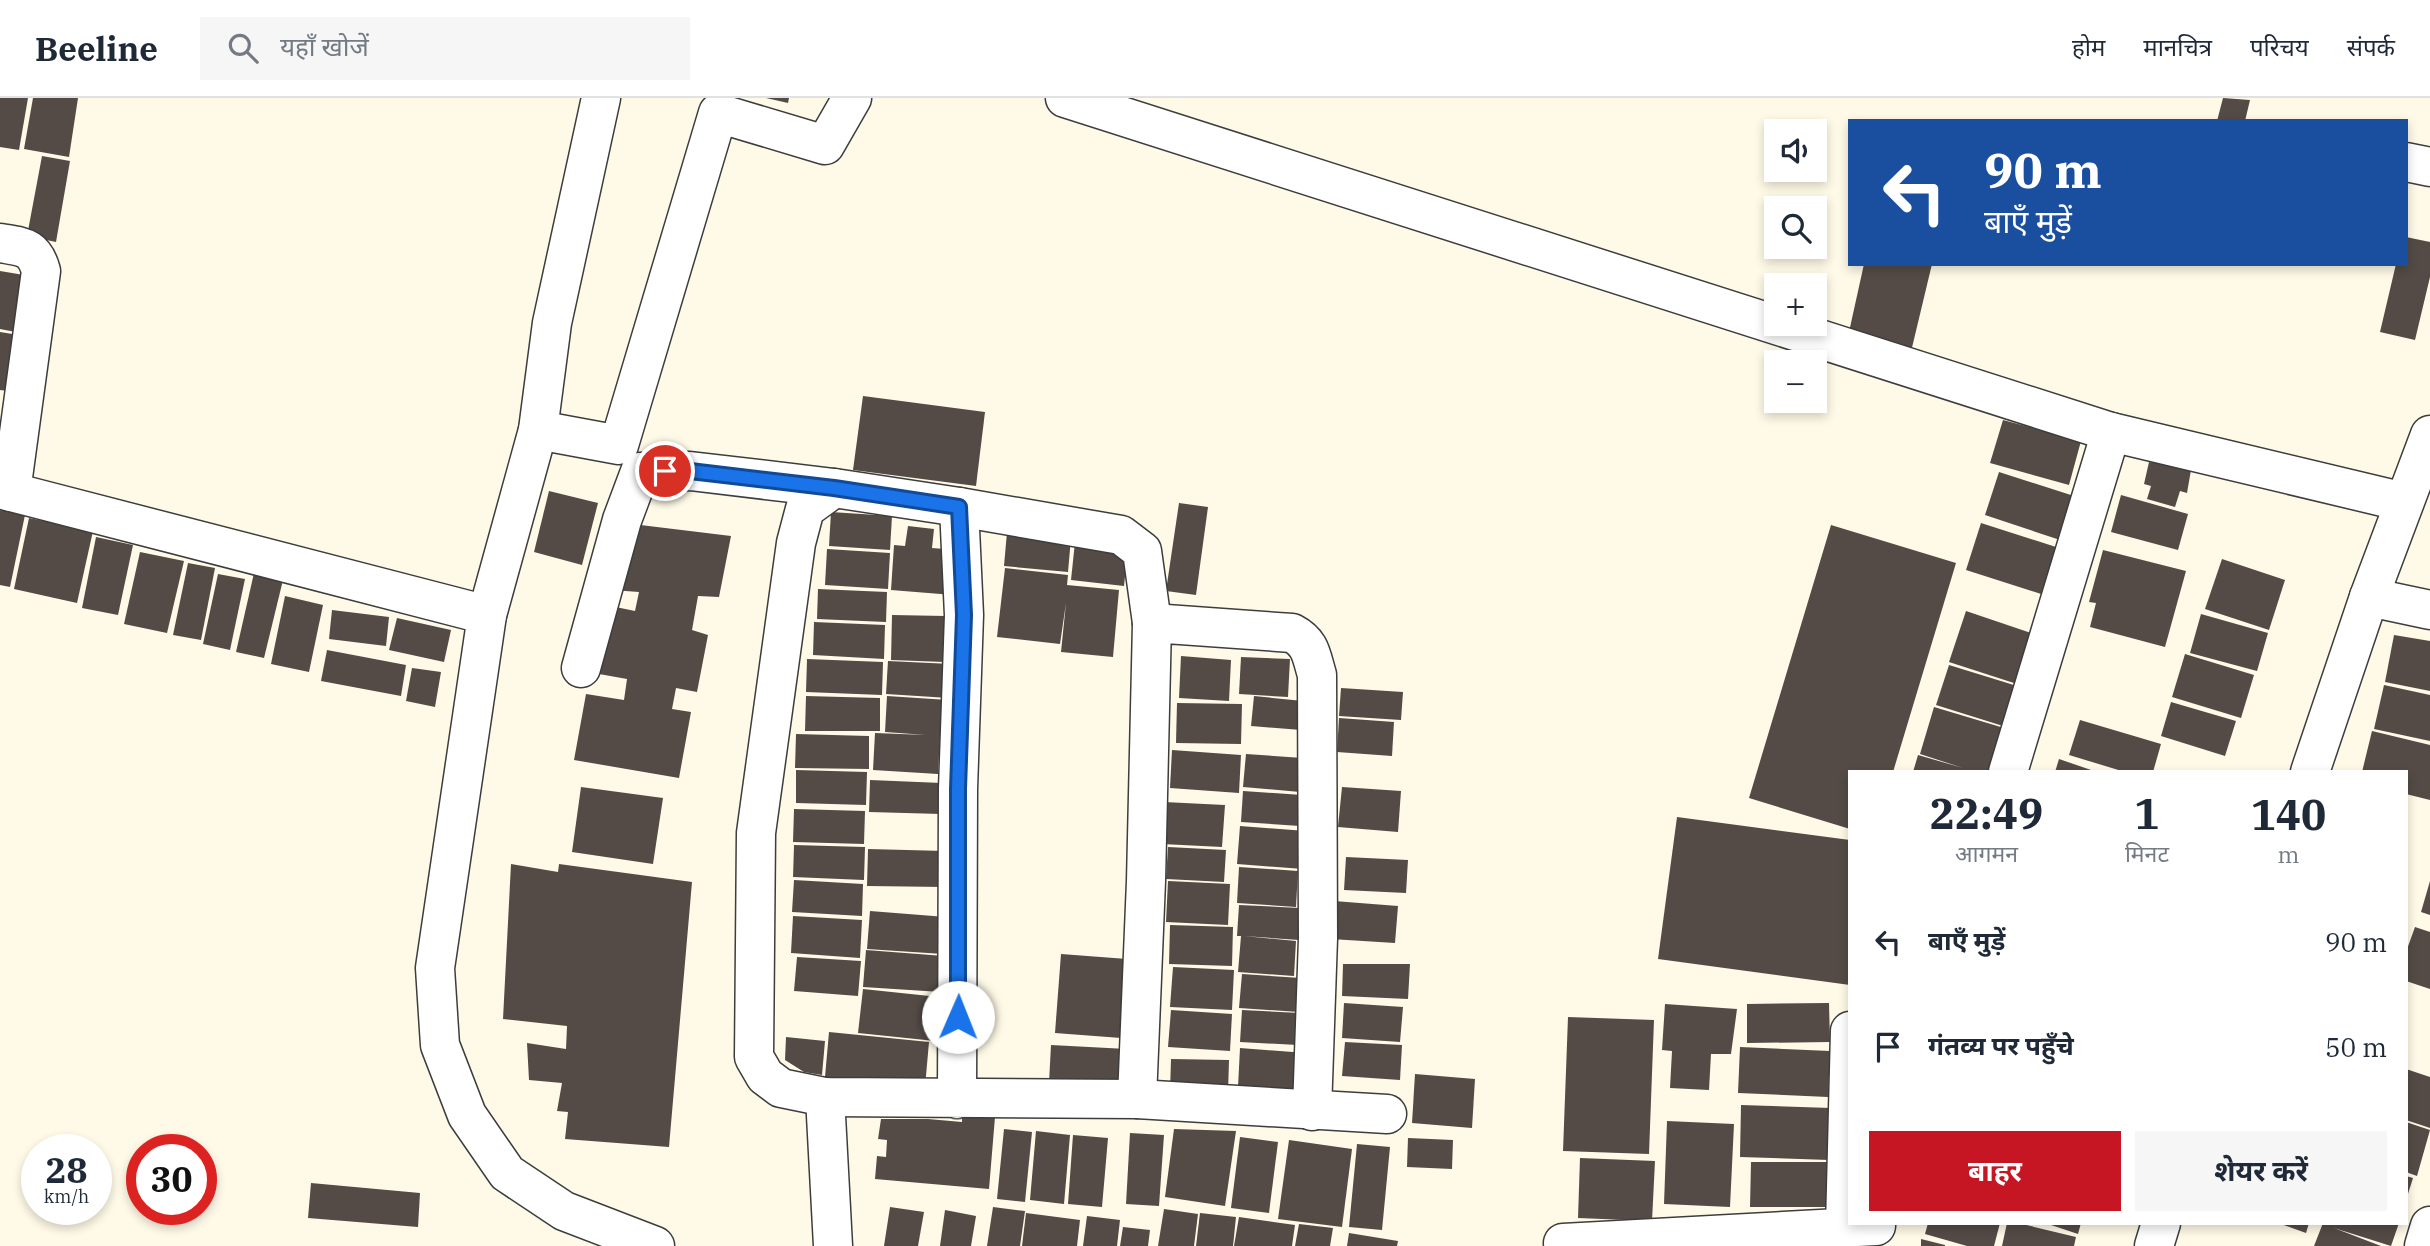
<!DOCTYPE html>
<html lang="hi">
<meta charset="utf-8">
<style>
body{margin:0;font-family:"IBM Plex Serif","Noto Sans Devanagari",serif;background:#f6f6f7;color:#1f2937;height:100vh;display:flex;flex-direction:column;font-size:26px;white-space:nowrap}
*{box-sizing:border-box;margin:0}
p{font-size:23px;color:#747a83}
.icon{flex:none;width:38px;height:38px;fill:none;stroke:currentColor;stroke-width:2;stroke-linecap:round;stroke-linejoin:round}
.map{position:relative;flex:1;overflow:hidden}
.panel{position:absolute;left:1848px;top:672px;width:560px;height:455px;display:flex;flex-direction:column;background:#fff;border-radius:0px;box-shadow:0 4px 10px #0003}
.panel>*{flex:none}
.top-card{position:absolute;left:1848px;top:21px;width:560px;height:147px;border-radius:0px;box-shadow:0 4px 10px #0003;background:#1a4fa0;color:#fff;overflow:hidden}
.buttons{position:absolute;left:1764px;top:21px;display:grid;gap:14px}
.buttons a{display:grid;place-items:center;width:63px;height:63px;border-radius:0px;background:#fff;box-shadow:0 4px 10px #0003;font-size:35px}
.speed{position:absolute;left:21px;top:1036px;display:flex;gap:14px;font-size:35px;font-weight:700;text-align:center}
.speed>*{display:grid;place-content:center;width:91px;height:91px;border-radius:50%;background:#fff;box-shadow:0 4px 10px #0003;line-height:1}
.speed small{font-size:18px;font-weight:400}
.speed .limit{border:10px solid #d22;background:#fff;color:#111}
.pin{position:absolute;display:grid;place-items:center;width:60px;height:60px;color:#fff;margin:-30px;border:4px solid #fff;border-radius:50%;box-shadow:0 2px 7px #0007}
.me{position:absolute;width:77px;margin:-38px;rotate:1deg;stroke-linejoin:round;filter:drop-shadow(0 0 5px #0008)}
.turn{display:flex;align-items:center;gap:24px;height:147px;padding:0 21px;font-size:32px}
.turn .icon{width:91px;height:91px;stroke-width:2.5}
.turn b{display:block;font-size:49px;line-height:60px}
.eta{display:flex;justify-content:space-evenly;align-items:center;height:119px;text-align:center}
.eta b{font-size:42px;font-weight:700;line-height:49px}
.primary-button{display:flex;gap:14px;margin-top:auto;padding:14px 21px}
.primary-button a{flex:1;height:80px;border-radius:0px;background:#c61623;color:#fff;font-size:28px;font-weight:700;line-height:80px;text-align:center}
.primary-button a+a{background:#f6f6f7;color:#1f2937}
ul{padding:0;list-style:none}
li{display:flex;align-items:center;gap:21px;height:105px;padding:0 21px}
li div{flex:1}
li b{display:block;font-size:26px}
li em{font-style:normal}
header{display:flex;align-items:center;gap:42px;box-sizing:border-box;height:98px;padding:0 35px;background:#fff;border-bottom:2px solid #e0e1e3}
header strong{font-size:33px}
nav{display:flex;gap:38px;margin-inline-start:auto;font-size:24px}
.search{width:490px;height:63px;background:#f6f6f7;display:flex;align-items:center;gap:18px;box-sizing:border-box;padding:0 24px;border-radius:0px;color:#747a83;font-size:26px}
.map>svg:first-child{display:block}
</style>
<header>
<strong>Beeline</strong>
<div class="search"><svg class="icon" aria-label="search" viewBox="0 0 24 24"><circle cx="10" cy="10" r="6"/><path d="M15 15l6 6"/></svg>यहाँ खोजें</div>
<nav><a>होम</a><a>मानचित्र</a><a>परिचय</a><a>संपर्क</a></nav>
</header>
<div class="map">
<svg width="2430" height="1148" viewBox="0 0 2430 1148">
<rect width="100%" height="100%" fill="#fffae7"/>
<g fill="#544b46">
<path d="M0,0H28L19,52L0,49Z"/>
<path d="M33,0H78L69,59L24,51Z"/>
<path d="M766,0H789L788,5Z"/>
<path d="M2223,0L2250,2L2245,23H2217Z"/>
<path d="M42,58L70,63L56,144L27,138Z"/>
<path d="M2406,139L2430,144V179L2415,242L2380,234L2396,166H2406Z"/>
<path d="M1864,166H1932L1910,258L1847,243Z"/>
<path d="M0,173L36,179L26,236L0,231Z"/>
<path d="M0,234L25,238L16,294L0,292Z"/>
<path d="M863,298L985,314L976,388L853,372Z"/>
<path d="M2003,322L2081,343L2069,387L1990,365Z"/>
<path d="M2160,354L2191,372L2187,395L2180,393L2175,409L2147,401L2151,388L2144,386L2149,364L2157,365Z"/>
<path d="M1999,374L2074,398L2060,442L1985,417Z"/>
<path d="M549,393L598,405L582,467L534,454Z"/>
<path d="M2121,397L2188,416L2178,452L2111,434Z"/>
<path d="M1179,405L1208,409L1196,497L1166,493Z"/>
<path d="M0,412L25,417L10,489L0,487Z"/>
<path d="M831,414L892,418L890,452L829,448Z"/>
<path d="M29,420L93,433L77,505L14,491Z"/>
<path d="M624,425L731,438L719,499L698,498L692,532L708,537L697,594L676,590L672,611L691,614L679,680L574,662L586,596L624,602L627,581L588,574L606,507L635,513L639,494L612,492Z"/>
<path d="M1981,425L2056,449L2041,496L1966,472Z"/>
<path d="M1831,427L1956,465L1893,674H1850V731L1749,700Z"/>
<path d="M908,428L934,431L932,450L957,452L953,497L891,492L894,447L905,448Z"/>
<path d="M1007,434L1071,440L1068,474L1004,468Z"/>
<path d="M96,439L133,447L118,517L82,510Z"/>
<path d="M1075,444L1128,450L1124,488L1071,482Z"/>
<path d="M827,451L890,455L888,491L825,487Z"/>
<path d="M2103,452L2186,473L2165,549L2090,529L2096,505L2089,504Z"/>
<path d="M140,454L184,463L167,535L124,526Z"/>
<path d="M2222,461L2285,482L2269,532L2205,511Z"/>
<path d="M188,465L215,470L201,542L173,537Z"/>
<path d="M1005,470L1068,477L1067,487L1119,492L1113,559L1061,554L1066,505L1060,546L997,539Z"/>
<path d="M254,475L283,482L264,560L236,554Z"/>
<path d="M218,476L245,481L230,552L203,546Z"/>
<path d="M818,491L887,494L886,524L817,521Z"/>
<path d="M285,498L323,507L309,574L271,566Z"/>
<path d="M332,512L389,519L386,548L329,541Z"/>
<path d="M1966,513L2034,536L2017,586L1949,564Z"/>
<path d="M2201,516L2268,535L2257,573L2190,555Z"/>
<path d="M892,517L946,518L945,564L891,562Z"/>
<path d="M397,520L451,532L444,564L389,552Z"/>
<path d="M814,524L885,527L884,561L813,557Z"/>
<path d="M2394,537L2430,543V593L2385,584Z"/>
<path d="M327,552L406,567L401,598L321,583Z"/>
<path d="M2185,556L2254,577L2241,620L2172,599Z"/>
<path d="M1181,558L1231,562L1229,603L1179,600Z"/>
<path d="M1241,559L1290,561L1288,599L1239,596Z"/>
<path d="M807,561L883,564L882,597L806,594Z"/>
<path d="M888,563L951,566L949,600L886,596Z"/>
<path d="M1949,567L2017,588L2003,628L1936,607Z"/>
<path d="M412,570L441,574L435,609L406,603Z"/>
<path d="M2384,587L2430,597V643L2374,631Z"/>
<path d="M1341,590L1403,594L1401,622L1339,618Z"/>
<path d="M806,598L880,600V633H805Z"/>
<path d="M887,598L948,602L946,637H940L938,676L873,672L875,635L926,637L885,634Z"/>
<path d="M1254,598L1303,603L1301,632L1251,628Z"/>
<path d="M2171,604L2236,623L2225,658L2161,638Z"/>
<path d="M1177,605L1242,606L1241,646L1176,645Z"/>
<path d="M1934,609L2004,630L1991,674H1913L1918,657L1963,670L1920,656Z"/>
<path d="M1339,620L1394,624L1392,658L1337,654Z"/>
<path d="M2080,622L2161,646L2153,674H2125L2069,657Z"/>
<path d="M2372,633L2430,647V702L2406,696V674H2362Z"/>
<path d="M796,636L869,638V671L795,670Z"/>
<path d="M1172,652L1241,657L1239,695L1170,690Z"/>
<path d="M1246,656L1303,660L1300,694L1243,689Z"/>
<path d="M2059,661L2094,673V674H2055Z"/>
<path d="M796,672L867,674L866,707L796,705Z"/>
<path d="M870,682L942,685L941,716L869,714Z"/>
<path d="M581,689L663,700L653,766L572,754Z"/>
<path d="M1342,689L1401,693L1398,734L1338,729Z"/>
<path d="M1243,693L1302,697L1300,728L1241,724Z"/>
<path d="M1164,704L1225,707L1222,749L1162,746Z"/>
<path d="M794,711L865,713L864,746L793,744Z"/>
<path d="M1677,719L1850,742V887L1658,861Z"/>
<path d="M1240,728L1306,733L1303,771L1237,766Z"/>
<path d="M794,747L865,749L864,782L793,779Z"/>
<path d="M1168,749L1226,752L1224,784L1166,781Z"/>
<path d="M868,751L945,753V789L867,788Z"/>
<path d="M1346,759L1408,762L1406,795L1344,792Z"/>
<path d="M511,766L558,774L559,766L692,784L669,1049L565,1041L568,1014L557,1013L562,985L529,982L527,945L566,951L567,928L503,921Z"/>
<path d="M1239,769L1298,773L1296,809L1237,805Z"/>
<path d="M794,782L863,786L862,818L792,814Z"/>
<path d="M1168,783L1230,786L1228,827L1166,824Z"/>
<path d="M2430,783V817L2421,814Z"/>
<path d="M1334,803L1398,808L1395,845L1331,841Z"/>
<path d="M1239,807L1300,810L1299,842L1244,838L1296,843L1294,878L1238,874L1241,838H1237Z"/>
<path d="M870,813L946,819L943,856L867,851Z"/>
<path d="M793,818L862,822L860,860L791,855Z"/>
<path d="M1170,827L1233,829L1232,868L1169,866Z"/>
<path d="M2415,829L2430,834V891L2406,883V854Z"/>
<path d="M866,852L944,858L941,894L863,889Z"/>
<path d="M1061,856L1127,861L1121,940L1055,935Z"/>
<path d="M797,859L861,863L858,898L794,893Z"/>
<path d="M1343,866H1410L1408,901L1342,898Z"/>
<path d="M1173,869L1234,872L1232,912L1170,909Z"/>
<path d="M1242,876L1301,880L1299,914L1239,910Z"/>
<path d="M863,891L939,899L935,943L858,935Z"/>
<path d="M1344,905L1403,909L1400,944L1342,940Z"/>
<path d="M1829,905L1830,944L1747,945V906Z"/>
<path d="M1665,906L1737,911L1731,956H1711L1709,992L1670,990L1672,953L1662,952Z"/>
<path d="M1171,912L1232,916L1230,953L1168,949Z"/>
<path d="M1242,912L1300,915L1298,947L1240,944Z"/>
<path d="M1568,919L1654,922L1649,1056L1563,1053Z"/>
<path d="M829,934L929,944L925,989L825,979Z"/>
<path d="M786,939L825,943L822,977L804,974L785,962Z"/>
<path d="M1345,944L1402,947L1400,982L1342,978Z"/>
<path d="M1051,947L1127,951L1125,990L1049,985Z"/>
<path d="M1740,949L1830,953L1828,999L1738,995Z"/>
<path d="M1240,950L1306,955L1303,992L1238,989Z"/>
<path d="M1171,961L1229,962L1228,995L1170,994Z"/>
<path d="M2406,971L2430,979V1030L2406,1022Z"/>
<path d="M1415,976L1475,981L1472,1030L1412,1025Z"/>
<path d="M1741,1007L1831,1010L1829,1062L1740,1059Z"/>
<path d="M962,1016L995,1019L989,1091L875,1081L877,1058L886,1059L887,1042L878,1041L881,1021H928L962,1024Z"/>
<path d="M1667,1023L1734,1026L1730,1109L1664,1106Z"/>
<path d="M2406,1024L2430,1032L2417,1078L2406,1074Z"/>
<path d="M1004,1031L1032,1034L1025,1104L997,1101Z"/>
<path d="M1174,1031L1236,1033L1225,1108L1165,1099Z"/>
<path d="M1036,1033L1070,1037L1064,1106L1030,1102Z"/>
<path d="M1130,1035L1164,1037L1159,1108L1126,1106Z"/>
<path d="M1073,1037L1108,1040L1102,1109L1068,1106Z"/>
<path d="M1240,1039L1278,1044L1269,1115L1231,1110Z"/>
<path d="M1408,1040L1453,1042L1452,1071L1407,1069Z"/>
<path d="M1289,1042L1352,1051L1342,1129L1278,1121Z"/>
<path d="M1357,1046L1390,1049L1382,1132L1349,1129Z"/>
<path d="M1580,1060L1655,1063L1652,1123L1578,1120Z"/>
<path d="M1751,1064H1831V1109H1750Z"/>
<path d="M2406,1078L2413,1080L2407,1099H2406Z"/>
<path d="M311,1085L420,1095L418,1129L308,1120Z"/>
<path d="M890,1109L924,1114L918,1148H884Z"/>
<path d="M993,1109L1025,1113L1020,1148H987Z"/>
<path d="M1164,1111L1198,1116L1194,1148H1158Z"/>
<path d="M945,1112L976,1118L971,1148H940Z"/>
<path d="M1026,1115L1080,1122L1077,1148H1022Z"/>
<path d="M1200,1115L1236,1119L1233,1148H1196Z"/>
<path d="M1087,1118L1120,1122L1117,1148H1083Z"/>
<path d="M1239,1119L1295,1127L1292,1148H1234Z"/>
<path d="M1928,1125H2000L1994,1148H1967L1925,1136Z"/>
<path d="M2007,1125H2018L2076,1139L2074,1148H2002Z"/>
<path d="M2045,1125H2081L2078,1136Z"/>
<path d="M2278,1125H2309L2306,1135Z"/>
<path d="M2323,1125H2399L2391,1148L2334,1130L2381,1148H2314Z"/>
<path d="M1299,1126L1333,1130L1330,1148H1295Z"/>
<path d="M1123,1129L1150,1132L1148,1148H1120Z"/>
<path d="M1349,1135L1398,1143L1397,1148H1347Z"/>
<path d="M1921,1141L1945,1147V1148H1921Z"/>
</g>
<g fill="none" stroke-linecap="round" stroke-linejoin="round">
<g stroke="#3d3d3d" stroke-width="41">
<g id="minor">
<path d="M601,0L552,225L538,332L487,517L435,870L440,947L467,1017L507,1075L564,1113L655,1148"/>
<path d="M1065,0L2111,334L2404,404"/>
<path d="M2406,64L2430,69"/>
<path d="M0,145C23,149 34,148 41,173L11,394"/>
<path d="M538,332L619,347L718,15L825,47L852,0"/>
<path d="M0,391L487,517"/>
<path d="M959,409L1121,437L1142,453L1152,525"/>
<path d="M2369,499L2430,512"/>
<path d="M581,570L622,422L640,374L690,373L834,390"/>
<path d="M2008,674L2111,334"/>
<path d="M2310,674L2369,499L2430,337"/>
<path d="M825,999L833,1148"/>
<path d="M957,1001L958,691L964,517L959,409L834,390L805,411L796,445L756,735L754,959L765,978L781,990L825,999L1137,1001L1387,1016"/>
<path d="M1137,1001L1146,783L1152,525L1292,535C1311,545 1311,557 1317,577L1318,840L1312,1013"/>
<path d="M1845,1129L1850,933"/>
<path d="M1563,1145L1876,1128"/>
<path d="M2154,1148L2161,1125"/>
<path d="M2424,1148L2430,1128"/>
</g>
</g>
<use href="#minor" stroke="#fff" stroke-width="38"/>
</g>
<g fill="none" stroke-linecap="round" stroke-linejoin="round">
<g stroke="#114b97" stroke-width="18">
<path id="route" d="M665,373H690L834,390L959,409L964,517L958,691V919"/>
</g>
<use href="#route" stroke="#1a73e8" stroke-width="12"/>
</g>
</svg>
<div class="buttons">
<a><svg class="icon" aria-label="sound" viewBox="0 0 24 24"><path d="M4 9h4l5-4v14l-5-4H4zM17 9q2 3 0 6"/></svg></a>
<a><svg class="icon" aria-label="search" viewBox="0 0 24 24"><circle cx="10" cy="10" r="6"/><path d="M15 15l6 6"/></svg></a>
<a>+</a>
<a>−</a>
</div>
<div class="speed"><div>28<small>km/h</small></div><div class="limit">30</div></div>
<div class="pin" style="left:665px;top:373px;background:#d93025"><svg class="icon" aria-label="arrive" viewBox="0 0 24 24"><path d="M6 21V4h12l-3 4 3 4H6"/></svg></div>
<svg class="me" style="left:958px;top:919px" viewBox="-20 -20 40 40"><circle r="19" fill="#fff"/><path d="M0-13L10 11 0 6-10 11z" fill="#1a73e8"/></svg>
<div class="top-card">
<div class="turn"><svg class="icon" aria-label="left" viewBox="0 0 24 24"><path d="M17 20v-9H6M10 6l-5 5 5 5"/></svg><div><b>90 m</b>बाएँ मुड़ें</div></div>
</div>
<section class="panel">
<div class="eta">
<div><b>22:49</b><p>आगमन</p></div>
<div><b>1</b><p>मिनट</p></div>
<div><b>140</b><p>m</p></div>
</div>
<ul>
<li><svg class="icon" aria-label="left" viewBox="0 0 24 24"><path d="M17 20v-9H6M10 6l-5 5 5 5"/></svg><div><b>बाएँ मुड़ें</b></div><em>90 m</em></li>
<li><svg class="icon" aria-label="arrive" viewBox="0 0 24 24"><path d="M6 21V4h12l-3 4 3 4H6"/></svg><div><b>गंतव्य पर पहुँचे</b></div><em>50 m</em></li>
</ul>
<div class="primary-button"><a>बाहर</a><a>शेयर करें</a></div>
</section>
</div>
